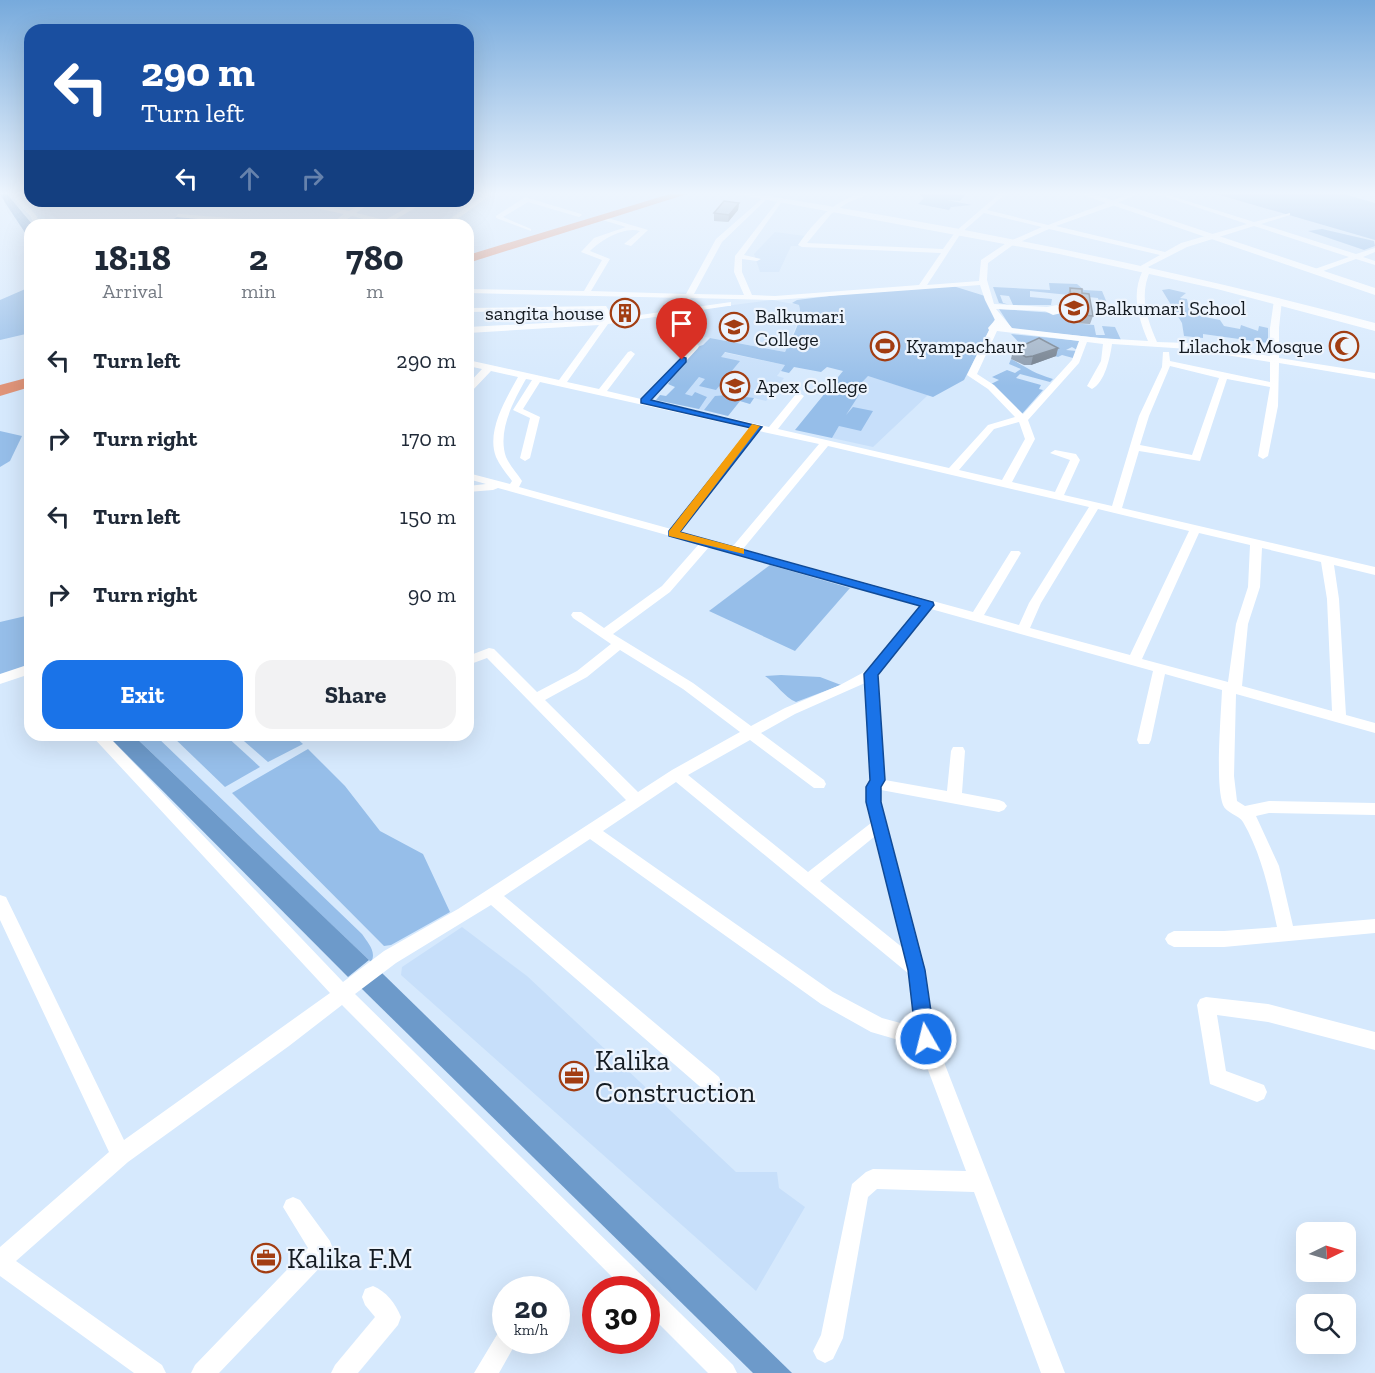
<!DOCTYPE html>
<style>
body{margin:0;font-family:"Zilla Slab",serif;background:#f2f2f3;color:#1f2937;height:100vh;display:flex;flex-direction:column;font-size:22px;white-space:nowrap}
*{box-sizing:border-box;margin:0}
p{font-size:20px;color:#747a83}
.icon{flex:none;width:33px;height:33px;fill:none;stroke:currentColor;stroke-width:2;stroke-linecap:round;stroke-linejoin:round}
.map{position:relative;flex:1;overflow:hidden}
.panel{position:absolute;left:24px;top:219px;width:450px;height:522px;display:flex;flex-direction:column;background:#fff;border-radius:18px;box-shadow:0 6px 24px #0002}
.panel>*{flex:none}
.top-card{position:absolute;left:24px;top:24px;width:450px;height:183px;border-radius:18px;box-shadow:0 6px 24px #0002;background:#1a4fa0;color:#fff;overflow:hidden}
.needle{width:39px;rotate:85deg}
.controls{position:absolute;left:1296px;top:1222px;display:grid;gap:12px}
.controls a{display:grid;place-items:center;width:60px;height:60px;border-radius:12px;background:#fff;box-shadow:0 6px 24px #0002;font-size:30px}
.speed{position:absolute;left:492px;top:1276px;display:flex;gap:12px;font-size:30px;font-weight:700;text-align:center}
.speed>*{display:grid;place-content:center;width:78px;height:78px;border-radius:50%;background:#fff;box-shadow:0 6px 24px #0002;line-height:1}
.speed small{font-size:15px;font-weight:400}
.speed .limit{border:9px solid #d22;background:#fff;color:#111}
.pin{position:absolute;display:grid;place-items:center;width:51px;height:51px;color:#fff;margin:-62px -26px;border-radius:50% 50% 50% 0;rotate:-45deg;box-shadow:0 0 6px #0007}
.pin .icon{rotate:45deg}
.me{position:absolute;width:66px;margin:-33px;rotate:352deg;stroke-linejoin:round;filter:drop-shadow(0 0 4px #0008)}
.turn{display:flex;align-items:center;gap:21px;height:126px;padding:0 18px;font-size:27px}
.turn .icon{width:78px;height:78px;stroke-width:2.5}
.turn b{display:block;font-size:42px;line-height:51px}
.lanes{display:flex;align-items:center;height:57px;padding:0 18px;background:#0003;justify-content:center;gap:30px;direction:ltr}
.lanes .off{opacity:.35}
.eta{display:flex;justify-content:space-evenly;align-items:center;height:102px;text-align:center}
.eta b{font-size:36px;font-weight:800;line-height:42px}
.primary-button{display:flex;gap:12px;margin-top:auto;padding:12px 18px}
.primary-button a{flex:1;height:69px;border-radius:18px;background:#1a73e8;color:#fff;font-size:24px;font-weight:800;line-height:69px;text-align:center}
.primary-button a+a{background:#f2f2f3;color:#1f2937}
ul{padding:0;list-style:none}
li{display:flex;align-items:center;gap:18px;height:78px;padding:0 18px}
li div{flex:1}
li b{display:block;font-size:22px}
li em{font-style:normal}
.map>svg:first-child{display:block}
</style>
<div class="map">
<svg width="1375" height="1373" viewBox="0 0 1375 1373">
<rect width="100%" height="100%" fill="#d6e9fd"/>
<g fill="#c7dffa">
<path d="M775,232L805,236L798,246H791L779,272H760L754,254Z"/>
<path d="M772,300L799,305L801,308L797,324L785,352L668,330L687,311Z"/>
<path d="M721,352L785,365L777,376L784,378L766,401L754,398L750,404L740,401L728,416L676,404Z"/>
<path d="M868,376L928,395L873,447L832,438L858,394L852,393Z"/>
<path d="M462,927L527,976L736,1172H777L779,1188L805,1207L756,1291L401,975L402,967Z"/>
</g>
<g fill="#96bee9">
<path d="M919,194L965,195L960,201L947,200L972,205L951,207L949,210L918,204L924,198Z"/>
<path d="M1216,194H1344L1375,203V240Z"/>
<path d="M177,217L271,225H163Z"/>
<path d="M1322,229L1374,241L1375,246L1364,250L1308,231Z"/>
<path d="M1049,283L1077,284L1084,290L1102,291L1107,303H1099L1098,298L1030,291V297L1052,299L1051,305H1013L1009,296L1000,295L1003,303L1010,305L999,303L993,287L1050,290Z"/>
<path d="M953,286L985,296L995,319L964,380L933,397L868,376L853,392L859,395L846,415L853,407L873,411L861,431L839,426L832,438L795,430L843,371L827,367L821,372L794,367L789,373L781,371L785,365L725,352L721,357L740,361L716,390L699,386L705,379L699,377L685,394L692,396L695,392L707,397L699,409L656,400L660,395L666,396L675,387L668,384L670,381L666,380L697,347L703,345L710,338L785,352C791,339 804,319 799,305L792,303L797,300L862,292Z"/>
<path d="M30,287V333L0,340V300Z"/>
<path d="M1169,289L1186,293L1180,298L1187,299L1189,308L1207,312H1201L1200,316L1220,320L1224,326L1240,329L1241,325L1258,331L1259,326L1268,328V343L1203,334V338L1184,336L1182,323L1162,290Z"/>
<path d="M999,309L1069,314L1071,323L1094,325L1096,335H1105L1102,326L1115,327L1121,340L1012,329Z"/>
<path d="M1011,334L1081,341L1077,350L1072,347L1066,350L1077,351L1073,358L1062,355L1058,357L1023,347Z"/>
<path d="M1011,359C1028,368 1033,373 1053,379L1050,382L1020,374L1016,378L1041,385L1039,389L1043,390L1021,415L991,384L999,380L992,377L1007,370L1015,373L1021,369L1009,364Z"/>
<path d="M728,395L754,398L750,404L740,401L728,416L704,410L715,396Z"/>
<path d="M0,431L22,436L10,461L0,467Z"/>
<path d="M770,565L850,588L795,651L709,611Z"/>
<path d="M30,615V665L0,675V622Z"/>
<path d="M781,675L820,677L841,685L796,702C785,698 776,683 765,676Z"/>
<path d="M133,735H155L362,934C368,943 377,952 371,962Z"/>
<path d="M171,735H225L260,767L225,787Z"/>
<path d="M237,735H293L303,744L268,762Z"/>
<path d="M308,749L345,786L380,831L423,854L450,912L391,945L384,946L232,793Z"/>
</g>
<g fill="#6d9aca">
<path d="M0,194H7L32,224L30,240C26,234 1,197 0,194Z"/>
<path d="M107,735H133L369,960L348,977Z"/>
<path d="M382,973L792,1373H753L361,988Z"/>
</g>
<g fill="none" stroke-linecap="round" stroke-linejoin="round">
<g fill="#fff" fill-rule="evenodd">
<path d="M10,194H16L36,215L40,225H34L31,217Z"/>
<path d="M485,194H492L449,225H441Z"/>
<path d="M860,194H869L847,203L831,214L807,243L943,249L956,231L999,194H1005L987,210L1048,225L1130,194H1138L1119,202L1118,204L1056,226L1165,252L1181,243L1247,224L1157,194H1165L1254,222L1290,213V215L1261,224L1356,254L1375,248V252L1363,257L1375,261V265L1356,259L1315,274L1311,272L1312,270L1349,257L1254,226L1187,247L1148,267L1151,269C1139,294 1146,317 1157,342L1189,343L1270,356V328L1274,300L1278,298L1282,300L1279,328V358L1375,373V379L1279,363L1278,406L1268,456L1263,459L1258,456L1270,387L1227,379L1200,461L1139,451L1122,508L1375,567V575L1334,565L1339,599L1346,715L1375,723V733L1236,694L1234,776L1237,801L1245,806L1269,801L1375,803V815L1269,813L1256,816L1279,866L1293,926L1375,919V933L1224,947H1174L1168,944L1165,939L1168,934L1174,931H1224L1277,927C1269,891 1262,855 1243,822C1239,815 1226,813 1223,805C1215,784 1221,716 1222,690L1165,674L1151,740L1149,744H1139L1137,740L1153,671L931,609L878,675L885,780L947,791L951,751L953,747H963L965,751L962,793L999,800L1004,802L1007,806L1004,810L999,812L881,790V802L926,970L935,1039L1065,1373H1041L974,1192L877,1189L868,1197L843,1338L833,1359L825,1363L817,1359L813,1351L821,1335L852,1184L866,1172L873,1169L966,1171L919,1046L871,1032L821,1004L590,839L504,896L719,1077L722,1084L719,1091L712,1094L705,1091L491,905L396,963L355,994L733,1365L737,1373H708L646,1311V1290H625L342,1005L289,1046L128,1162L16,1261L162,1365L166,1373H134L0,1276V1247L109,1152L0,920V895L6,897L124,1140L330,993L91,735H107L343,982L384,951L458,909L626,800L487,658L468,665V656L489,648L494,649L537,692L577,671L611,644L573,618L571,615L573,612H581L604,628L662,586L699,544L498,488L493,490L468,492V486L486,484L468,479V473L510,484L512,481C506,473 500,466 496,457C486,431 506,399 518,377L491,371L471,392L468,393V384L482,369L468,366V360L559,380L599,325L468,333V327L603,320L605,317L601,310L468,312V308L603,306H606L613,317L612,319L731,302V306H728L608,324L567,382L599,389L628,352L631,351L635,354L607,391L641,399L695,343L699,346L698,348L650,400L769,427L796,394L799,393L804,396L778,429L949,468L988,425L1015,417L988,389L967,375L989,330L988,328L995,320L985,300L980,285L775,300L691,298L685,304L681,302L683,298L468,293V289L584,291L602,260L581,252L594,238L626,227L599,219L601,216L648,230L631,246L624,244L640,231C624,226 601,240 590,251L610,259L591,291L686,294L716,239L765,196L767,199L722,242L694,294L744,295L734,272L735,256L780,198L783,200L744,255L761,259L757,261L742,259V272L752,295L775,296L919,285L941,253L802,247L798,245C815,221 832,202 860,194ZM984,213L1042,227L1008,242L981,260L979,281L927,285L961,233ZM1049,229L1160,255L1137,268L1143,270C1131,294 1138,317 1148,341L1099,338L1012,328L996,309L1045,311L1053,315L1066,312L1057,305L1047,307L994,304L987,280L988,263L1013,245ZM997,331L1079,341L1072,360L1023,414L994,385L977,374ZM1087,342L1103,344L1101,361L1087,386L1092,389C1105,382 1110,358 1112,344L1189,349L1270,362V382L1170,361L1169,352H1163L1162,367L1139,416L1112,506L1064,495L1080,460L1076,454L1055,450L1050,453L1070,460L1055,492L1012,482L1035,439L1028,420L1079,363ZM1170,366L1219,378L1192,455L1140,445L1149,416ZM526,379L532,380L513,410L530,418L520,458L525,461L530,458L540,417L523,409L540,382L751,429L671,529L519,487L522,481C517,473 510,466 506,457C497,431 514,400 526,379ZM1019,422L1025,439L1002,480L959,470L994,429ZM759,431L819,444L733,546L680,531ZM828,446L1089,507L1029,603L1019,625L984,615L1021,553L1019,551H1011L973,612L743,549ZM1098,509L1189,531L1130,655L1030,628L1041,603ZM1199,533L1250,545L1248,587L1236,624L1228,682L1142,659ZM709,547L921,606L866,671L840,685L785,708L751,726L693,683L613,634L670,592ZM1262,548L1321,562L1327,599L1332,711L1242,686L1248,624L1260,587ZM620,650L683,689L740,732L672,770L638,792L545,700L587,677ZM865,683L871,780C862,794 867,808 871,823L808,872L688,775L750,740L814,788H824L826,784L824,780L761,733L795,714ZM676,782L909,974L915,1027L882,1018L833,992L603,831ZM874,837L903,948L820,881Z"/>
<path d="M525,197L581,214L582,215L579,217L528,202L503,217L531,229V231L496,218V216Z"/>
<path d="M282,201H295L349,211L366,201H374L356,213L385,220L419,201H427L391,222L397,225H387L352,216L337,225H329L344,214Z"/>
<path d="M178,214L295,223L298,225H268L176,217Z"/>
<path d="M30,664V674L0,684V674Z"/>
<path d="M1206,997L1268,1004L1375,1032V1050L1268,1022L1217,1015L1226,1071L1264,1085L1267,1092L1264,1099L1257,1102L1210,1084L1197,1005L1200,999Z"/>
<path d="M293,1197L300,1200L330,1241L333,1249L330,1257L219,1373H191L195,1365L308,1248L283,1207L286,1200Z"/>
<path d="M373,1286C386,1291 396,1304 401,1317L398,1325L358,1373H331L335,1365L375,1317L365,1305L362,1297L365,1289Z"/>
<path d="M506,1330V1341H517L499,1373H474L498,1333Z"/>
</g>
<g fill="#fff" fill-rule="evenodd">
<path d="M735,194H755C964,227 1171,268 1375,323V331L1217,289L1059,254Z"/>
<path d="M1080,194H1093L1375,288V295Z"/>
</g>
<g fill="#e09479" fill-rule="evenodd">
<path d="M670,194H687L468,263V255Z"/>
<path d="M30,377V387L0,396V385Z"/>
</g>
</g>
<g fill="#8897a9">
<path d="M739,203L738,210L728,222L714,221V213Z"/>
<path d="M1070,288L1082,293L1093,316L1090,324L1070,323L1067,297Z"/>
<path d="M468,306H473L474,314V324L468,326L473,335V346H468Z"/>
<path d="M1058,348L1056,356L1031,365H1024L1011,359L1013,350Z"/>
</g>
<g fill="#6f7b89">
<path d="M739,203L738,210L728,222L729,215Z"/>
<path d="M473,306L474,314V324L468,326V317Z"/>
<path d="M472,326L473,335V346L471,337Z"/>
<path d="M1058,348L1056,356L1031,365L1033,356Z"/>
</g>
<g fill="#9eb0c4" stroke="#6f7b89" stroke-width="1.5">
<path d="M724,201L739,203L729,215L714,213Z"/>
<path d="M1070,288L1082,289V293L1089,294L1093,316L1073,314Z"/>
<path d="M468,306H473L472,316L468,317Z"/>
<path d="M468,326H472L471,337H468Z"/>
<path d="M1039,338L1058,348L1033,356L1026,357L1013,350Z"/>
</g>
<linearGradient id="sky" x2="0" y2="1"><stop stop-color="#77aadc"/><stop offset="0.5" stop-color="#edf5fe"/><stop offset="1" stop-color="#edf5fe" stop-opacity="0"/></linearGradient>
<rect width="1375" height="386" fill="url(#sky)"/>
<path fill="#1a73e8" stroke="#114b97" stroke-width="1.5" d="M682,357L686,358V362L651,400L762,427L680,532L933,602L934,605L878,675L885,780L881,787V802L925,970L935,1039L932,1045L926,1048L919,1045L916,1039L908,970L866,802V787L870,780L864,674L920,606L669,536V531L751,428L641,403V399Z"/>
<path fill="#f59e0b" d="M752,424L760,426L680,532L744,549V554L669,536V531Z"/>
<defs>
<g id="school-ring" transform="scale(1.5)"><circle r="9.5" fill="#edf4fd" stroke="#a23d12" stroke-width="1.5"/><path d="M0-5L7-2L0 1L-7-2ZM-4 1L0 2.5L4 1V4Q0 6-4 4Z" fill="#a23d12"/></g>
<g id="building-ring" transform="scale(1.5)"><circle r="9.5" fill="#edf4fd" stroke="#a23d12" stroke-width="1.5"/><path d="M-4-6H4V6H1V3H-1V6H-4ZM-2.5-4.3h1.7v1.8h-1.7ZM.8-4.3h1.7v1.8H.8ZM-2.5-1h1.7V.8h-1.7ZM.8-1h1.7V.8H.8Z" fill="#a23d12"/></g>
<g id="university-ring" transform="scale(1.5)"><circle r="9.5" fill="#edf4fd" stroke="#a23d12" stroke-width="1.5"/><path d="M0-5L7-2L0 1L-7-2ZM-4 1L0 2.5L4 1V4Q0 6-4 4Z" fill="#a23d12"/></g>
<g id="stadium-ring" transform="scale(1.5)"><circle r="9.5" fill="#edf4fd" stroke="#a23d12" stroke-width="1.5"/><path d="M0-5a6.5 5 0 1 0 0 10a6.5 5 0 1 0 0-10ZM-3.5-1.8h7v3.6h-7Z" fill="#a23d12"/></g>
<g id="mosque-ring" transform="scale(1.5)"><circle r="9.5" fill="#edf4fd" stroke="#a23d12" stroke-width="1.5"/><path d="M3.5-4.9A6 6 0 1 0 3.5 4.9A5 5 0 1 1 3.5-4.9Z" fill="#a23d12"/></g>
<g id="office-ring" transform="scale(1.5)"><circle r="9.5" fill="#edf4fd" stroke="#a23d12" stroke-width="1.5"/><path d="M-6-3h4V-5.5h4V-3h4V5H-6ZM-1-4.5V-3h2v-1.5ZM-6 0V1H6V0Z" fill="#a23d12"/></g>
</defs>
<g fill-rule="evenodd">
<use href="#school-ring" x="1074" y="308"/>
<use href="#building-ring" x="625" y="313"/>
<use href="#university-ring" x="734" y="327"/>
<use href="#stadium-ring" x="885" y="346"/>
<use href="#mosque-ring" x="1344" y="346"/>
<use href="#university-ring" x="735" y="386"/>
<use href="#office-ring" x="574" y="1076"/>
<use href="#office-ring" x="266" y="1258"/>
</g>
<g text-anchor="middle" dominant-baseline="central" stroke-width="4.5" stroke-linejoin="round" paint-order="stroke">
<g font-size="20" fill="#141b22" stroke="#edf4fd" text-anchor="start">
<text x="1095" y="308">Balkumari School</text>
<text x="604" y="313" text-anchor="end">sangita house</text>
<text x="755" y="316">Balkumari<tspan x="755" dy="23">College</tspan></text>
<text x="906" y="346">Kyampachaur</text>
<text x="1323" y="346" text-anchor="end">Lilachok Mosque</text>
<text x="756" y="386">Apex College</text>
</g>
<g font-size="28" fill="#141b22" stroke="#edf4fd" text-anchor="start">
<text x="595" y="1060">Kalika<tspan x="595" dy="32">Construction</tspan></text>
<text x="287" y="1258">Kalika F.M</text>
</g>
</g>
</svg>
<div class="controls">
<a><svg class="needle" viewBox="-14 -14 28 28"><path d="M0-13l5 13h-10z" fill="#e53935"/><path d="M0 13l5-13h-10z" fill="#747a83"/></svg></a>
<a><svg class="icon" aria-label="search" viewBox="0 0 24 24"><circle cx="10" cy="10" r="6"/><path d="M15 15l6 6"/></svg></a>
</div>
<div class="speed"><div>20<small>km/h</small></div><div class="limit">30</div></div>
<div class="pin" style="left:682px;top:360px;background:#d93025"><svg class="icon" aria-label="arrive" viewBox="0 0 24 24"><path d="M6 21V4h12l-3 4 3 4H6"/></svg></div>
<svg class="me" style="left:926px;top:1039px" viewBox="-20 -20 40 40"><circle r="17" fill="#1a73e8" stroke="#fff" stroke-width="3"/><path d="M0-11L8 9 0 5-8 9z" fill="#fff"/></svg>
<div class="top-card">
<div class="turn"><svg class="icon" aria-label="left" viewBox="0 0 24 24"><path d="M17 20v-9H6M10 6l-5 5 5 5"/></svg><div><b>290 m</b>Turn left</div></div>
<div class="lanes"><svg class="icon" aria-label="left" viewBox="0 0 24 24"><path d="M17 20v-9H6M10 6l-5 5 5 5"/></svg><svg class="icon off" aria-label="ahead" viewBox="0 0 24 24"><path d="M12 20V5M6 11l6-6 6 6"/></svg><svg class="icon off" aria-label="right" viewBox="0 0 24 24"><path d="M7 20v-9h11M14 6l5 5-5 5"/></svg></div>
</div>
<section class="panel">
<div class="eta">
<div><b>18:18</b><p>Arrival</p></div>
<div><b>2</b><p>min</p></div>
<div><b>780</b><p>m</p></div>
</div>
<ul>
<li><svg class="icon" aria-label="left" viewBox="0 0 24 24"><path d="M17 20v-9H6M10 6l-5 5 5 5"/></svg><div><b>Turn left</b></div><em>290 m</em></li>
<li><svg class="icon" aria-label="right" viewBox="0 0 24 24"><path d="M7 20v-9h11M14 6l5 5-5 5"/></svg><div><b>Turn right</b></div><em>170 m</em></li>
<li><svg class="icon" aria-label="left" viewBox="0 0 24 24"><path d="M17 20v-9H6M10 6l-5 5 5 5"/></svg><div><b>Turn left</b></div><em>150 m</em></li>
<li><svg class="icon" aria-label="right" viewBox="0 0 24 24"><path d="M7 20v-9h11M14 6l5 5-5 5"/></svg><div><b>Turn right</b></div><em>90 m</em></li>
</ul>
<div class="primary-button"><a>Exit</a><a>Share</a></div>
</section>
</div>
